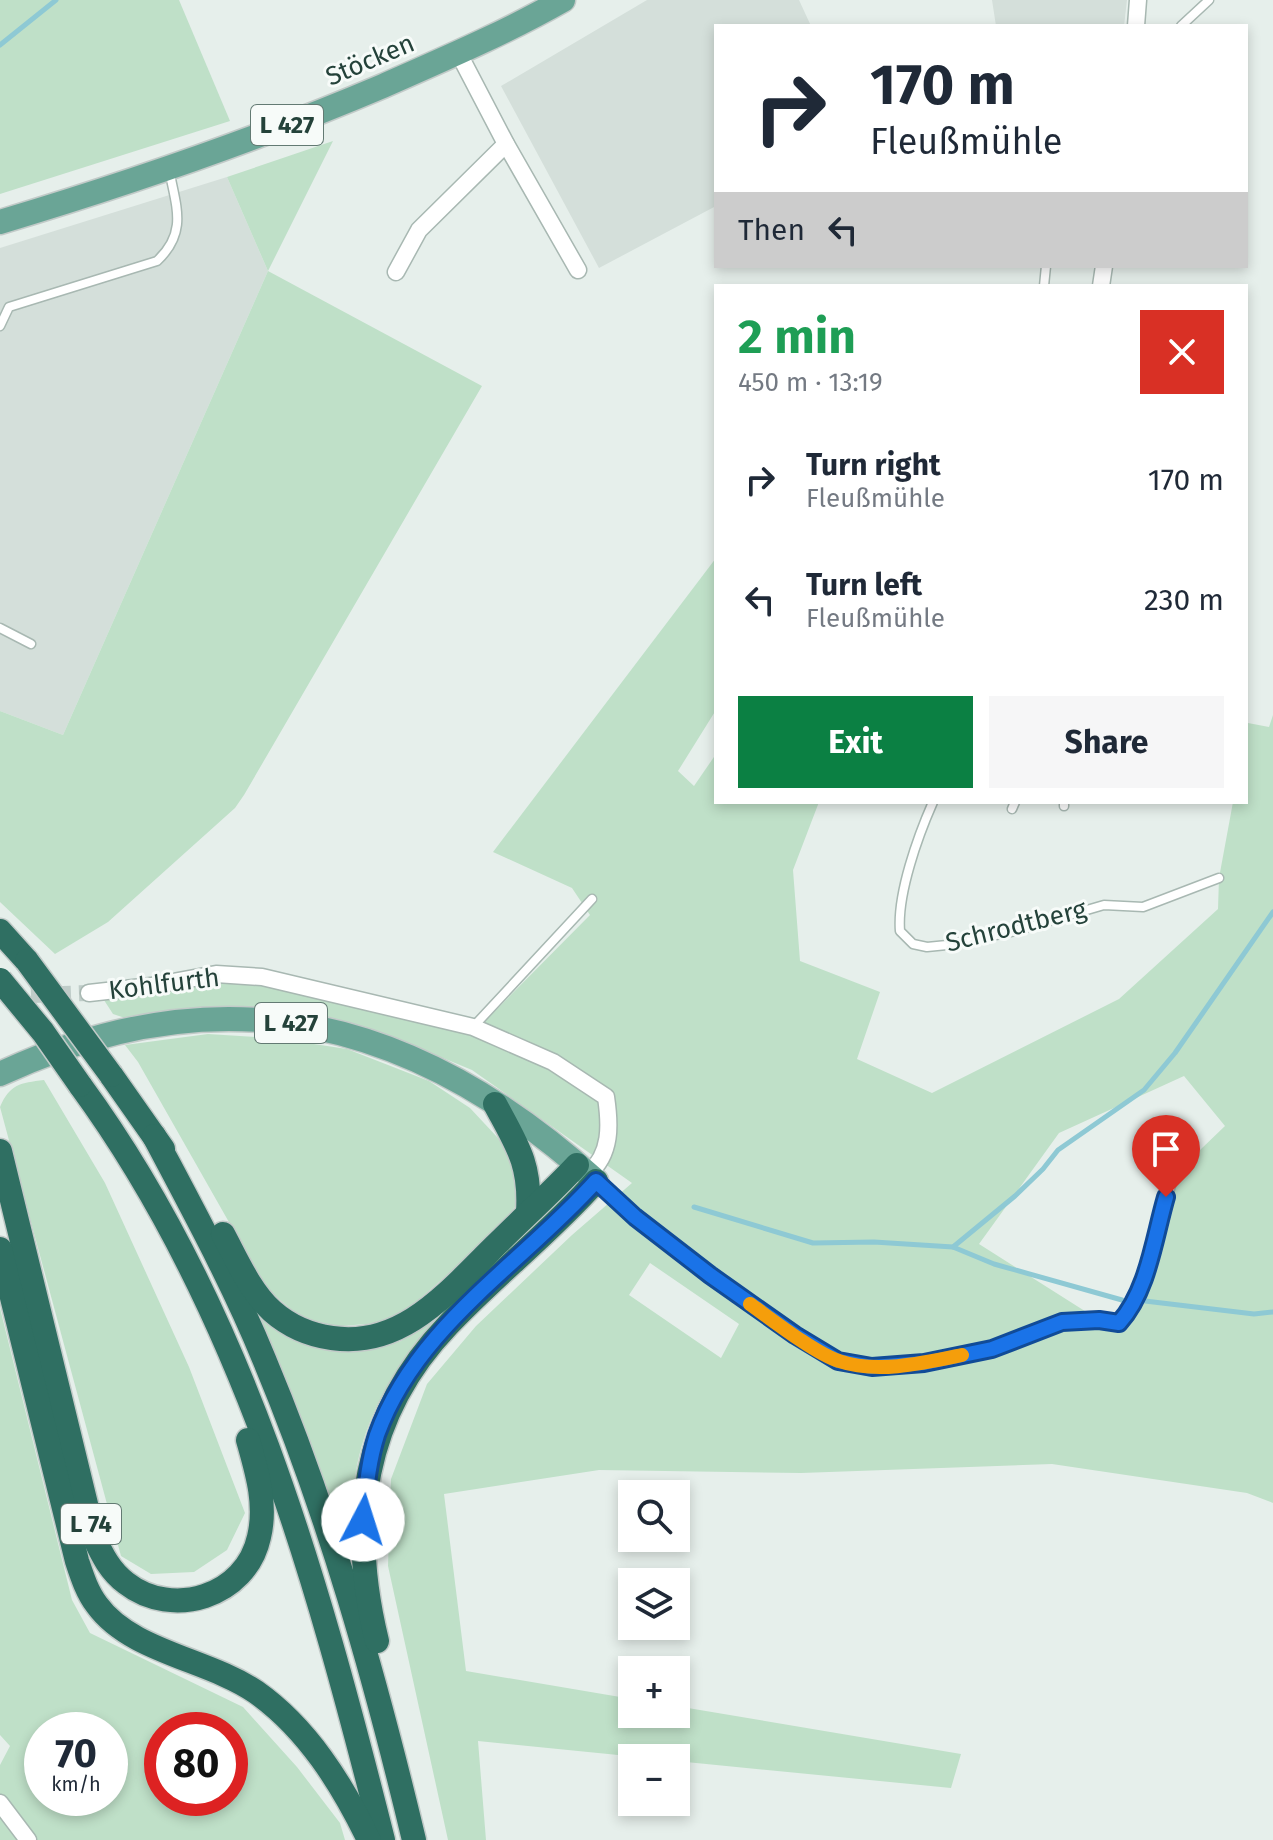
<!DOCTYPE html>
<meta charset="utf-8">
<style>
body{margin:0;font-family:"Fira Sans",sans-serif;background:#f6f6f7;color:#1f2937;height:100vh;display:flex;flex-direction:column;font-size:30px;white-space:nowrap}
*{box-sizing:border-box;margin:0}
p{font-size:26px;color:#747a83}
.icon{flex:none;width:44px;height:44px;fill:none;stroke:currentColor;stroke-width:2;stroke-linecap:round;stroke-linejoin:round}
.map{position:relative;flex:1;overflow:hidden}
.side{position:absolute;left:714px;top:284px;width:534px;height:520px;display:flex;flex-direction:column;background:#fff;border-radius:0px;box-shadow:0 4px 12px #0003}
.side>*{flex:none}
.hud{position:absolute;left:714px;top:24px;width:534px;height:244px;border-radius:0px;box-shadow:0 4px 12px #0003;background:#fff;color:#1f2937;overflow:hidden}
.fabs{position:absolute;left:618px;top:1480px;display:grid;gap:16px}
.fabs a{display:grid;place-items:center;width:72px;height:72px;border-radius:0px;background:#fff;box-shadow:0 4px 12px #0003;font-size:40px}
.speed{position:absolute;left:24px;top:1712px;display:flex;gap:16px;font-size:40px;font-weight:700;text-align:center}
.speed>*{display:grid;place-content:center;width:104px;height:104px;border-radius:50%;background:#fff;box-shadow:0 4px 12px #0003;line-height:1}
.speed small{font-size:20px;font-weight:400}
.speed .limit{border:12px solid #d22;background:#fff;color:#111}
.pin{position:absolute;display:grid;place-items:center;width:68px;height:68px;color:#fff;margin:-82px -34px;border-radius:50% 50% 50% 0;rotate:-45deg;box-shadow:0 0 8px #0007}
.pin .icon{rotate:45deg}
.me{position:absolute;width:88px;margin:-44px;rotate:5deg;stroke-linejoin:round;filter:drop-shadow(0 0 6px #0008)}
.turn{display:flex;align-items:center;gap:28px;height:168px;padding:0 24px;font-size:36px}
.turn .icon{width:104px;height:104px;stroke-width:2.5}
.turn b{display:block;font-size:56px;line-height:68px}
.then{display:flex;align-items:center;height:76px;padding:0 24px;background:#0003;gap:16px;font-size:30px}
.round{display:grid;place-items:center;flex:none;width:84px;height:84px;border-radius:0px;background:#f6f6f7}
.head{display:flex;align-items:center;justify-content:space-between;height:136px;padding:0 24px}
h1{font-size:48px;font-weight:700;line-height:60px;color:#1e9e55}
.action{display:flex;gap:16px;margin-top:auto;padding:16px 24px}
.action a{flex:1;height:92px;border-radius:0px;background:#0b8043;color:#fff;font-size:32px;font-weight:700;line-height:92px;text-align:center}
.action a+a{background:#f6f6f7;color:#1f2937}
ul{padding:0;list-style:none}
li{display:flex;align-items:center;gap:24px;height:120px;padding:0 24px}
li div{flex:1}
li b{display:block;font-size:30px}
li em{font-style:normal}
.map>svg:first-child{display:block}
</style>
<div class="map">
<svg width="1273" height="1840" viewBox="0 0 1273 1840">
<rect width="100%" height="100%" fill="#e6efeb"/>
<g fill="#d4dfda">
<path d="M647,0H799L811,26H716V206L599,268L501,86Z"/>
<path d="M992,0H1127L1124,26H996Z"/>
<path d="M227,177L268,271L63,735L0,711V248Z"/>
</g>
<g fill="#bfe0c8" fill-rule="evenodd">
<path d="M0,0H179L230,121L0,194Z"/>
<path d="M333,141L268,271L482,386L244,795L235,808L108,922L55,954L0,902V711L63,735L268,271L227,177Z"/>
<path d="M716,558V710L678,771L694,786L716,754V802H819L793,870L800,961L880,992L857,1059L932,1093L1119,999L1218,909L1219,878L1233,802H1246L1248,723L1269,727L1273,715V1503L1247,1493L1052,1464L801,1473L599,1470L444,1494L466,1671L632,1699V1714H676V1706L961,1754L951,1788L676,1761V1758H648L478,1741L486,1840H448L388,1566L391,1479L427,1384L476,1326L572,1235L632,1183L472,1070L392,1037L337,1020L257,1009L193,1010L125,1018L113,1014L102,997L210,982L262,984L437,1023L464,1034L493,1013L590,915L572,888L493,852ZM1184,1076L1225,1126L1175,1174L1130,1310L1119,1323L1099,1320L979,1244L1059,1133ZM650,1263L739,1324L721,1358L629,1295Z"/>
<path d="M208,1034L274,1038L347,1049L429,1081L470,1108L498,1138L513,1159L519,1182L515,1207L496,1232L406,1311L379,1323L329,1327L299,1316L267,1289L138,1062L125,1045Z"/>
<path d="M44,1080L105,1183L189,1367L245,1513L227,1550L194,1572L151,1574L121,1556L0,1107C10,1084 20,1083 44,1080Z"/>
<path d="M565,1188L569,1194L405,1359C380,1393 360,1437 355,1479C350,1520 357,1564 360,1604L240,1281L281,1327L315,1348L371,1350L401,1341L436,1317Z"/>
<path d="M0,1308L72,1600L90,1633L243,1707L297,1767L340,1823L345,1840H0V1765L10,1746L0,1735ZM42,1730H110V1798H42ZM162,1730H230V1798H162Z"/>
</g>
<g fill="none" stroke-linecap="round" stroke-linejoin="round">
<g stroke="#8ec9d4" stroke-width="5">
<path d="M0,45L56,0"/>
<path d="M694,1207L813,1243L874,1242L953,1247L1015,1196L1043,1169L1058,1150L1144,1090L1175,1053L1273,912"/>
<path d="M953,1247L994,1264L1122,1300"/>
<path d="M1145,1301L1254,1314L1273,1312"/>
</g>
<path stroke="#bfccc8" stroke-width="16" stroke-dasharray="16 8" stroke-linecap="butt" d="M7,996L89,993"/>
<g stroke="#a8b8b2" stroke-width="11">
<g id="lane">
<path d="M1181,26L1209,0"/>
<path d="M1044,286L1046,266"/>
<path d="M0,326L9,307L157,261C188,232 176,207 169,169"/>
<path d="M0,628L31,644"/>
<path d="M933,802C918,836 897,894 900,931L913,944L927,947L947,945L1015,931L1104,905L1143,907L1219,878"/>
<path d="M1064,806V802"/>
<path d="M1012,809L1015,802"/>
<path d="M474,1026L592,899"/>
<path d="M599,1184L635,1217L710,1275L795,1335L838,1361L872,1367L924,1363L992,1349L1062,1322L1099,1320L1119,1323C1150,1289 1158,1219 1175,1174"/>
</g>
</g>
<g stroke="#a8b8b2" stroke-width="19">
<g id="street">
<path d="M1136,26L1138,0"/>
<path d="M459,54L506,144L578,270"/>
<path d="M396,272L419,230L506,144"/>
<path d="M1101,286L1104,266"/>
<path d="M89,993L151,986L216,974L262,977L473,1027L553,1062L606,1097C610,1124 612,1154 588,1174"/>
<path d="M0,1803L28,1840"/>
</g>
</g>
<g stroke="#c2cac8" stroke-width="27">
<g id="primary">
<path d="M0,222C130,183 258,139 383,86C444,59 505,33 563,0"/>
<path d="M0,1074C224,969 417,1019 596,1181"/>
</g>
</g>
<g stroke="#c2cac8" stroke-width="27">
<g id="highway">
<path d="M0,931L27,961"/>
<path d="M111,1075L163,1149"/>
<path d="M80,1085C242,1306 317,1578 383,1840"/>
<path d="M495,1104C517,1145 531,1164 528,1212"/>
<path d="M154,1136C193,1210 233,1283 264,1359C329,1514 375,1677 414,1840"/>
<path d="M0,1151L94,1537C102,1555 110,1571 126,1583C172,1619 246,1597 259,1537C267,1504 257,1472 248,1440"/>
<path d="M223,1234C237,1260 250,1291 272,1311C289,1326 310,1335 332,1338C405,1349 452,1287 499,1242C525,1216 552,1192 577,1165"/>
<path d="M0,1249L77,1561C82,1576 87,1592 97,1605C131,1652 208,1659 256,1692C307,1728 342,1784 369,1840"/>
<path d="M377,1641C348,1523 362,1415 448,1325C495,1275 550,1233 596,1181"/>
</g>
</g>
<use href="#lane" stroke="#fff" stroke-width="8"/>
<use href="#street" stroke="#fff" stroke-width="16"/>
<use href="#primary" stroke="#6aa596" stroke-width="24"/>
<use href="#highway" stroke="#2f6f62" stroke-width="24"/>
<g stroke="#c2cac8" stroke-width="27" stroke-linecap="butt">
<g id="highway-bridge">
<path d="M27,961L111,1075"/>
<path d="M0,980L43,1032L80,1085"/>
</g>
</g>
<use href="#highway-bridge" stroke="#2f6f62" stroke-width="24"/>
</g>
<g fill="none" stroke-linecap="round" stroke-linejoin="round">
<g stroke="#114b97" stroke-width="20">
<path id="route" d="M363,1520C366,1492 368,1463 377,1435C416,1326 522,1264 596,1181L635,1217L710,1275L795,1335L838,1361L872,1367L924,1363L992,1349L1062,1322L1099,1320L1119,1323C1148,1291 1154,1238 1166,1197"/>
</g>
<use href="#route" stroke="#1a73e8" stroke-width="14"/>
<path stroke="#f59e0b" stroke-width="14" d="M750,1304C771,1319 816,1354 839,1361C877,1374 924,1363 962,1355"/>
</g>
<g text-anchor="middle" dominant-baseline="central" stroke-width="6" stroke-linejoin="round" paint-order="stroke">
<g fill="#f7fbf9" stroke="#637a73" stroke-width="2">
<rect x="251" y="105" width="72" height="40" rx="6"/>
<rect x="255" y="1003" width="72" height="40" rx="6"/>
<rect x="61" y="1504" width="60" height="40" rx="6"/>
</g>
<g font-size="24" font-weight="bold" fill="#24423a">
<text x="287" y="125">L 427</text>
<text x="291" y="1023">L 427</text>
<text x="91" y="1524">L 74</text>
</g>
<g font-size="26" fill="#24423a" stroke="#f7fbf9">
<text transform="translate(370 60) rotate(-23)">Stöcken</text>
<text transform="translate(1016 926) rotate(-14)">Schrodtberg</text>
<text transform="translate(164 984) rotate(-7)">Kohlfurth</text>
</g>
</g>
</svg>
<div class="fabs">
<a><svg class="icon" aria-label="search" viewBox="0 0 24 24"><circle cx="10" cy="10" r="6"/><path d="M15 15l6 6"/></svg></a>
<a><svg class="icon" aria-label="layers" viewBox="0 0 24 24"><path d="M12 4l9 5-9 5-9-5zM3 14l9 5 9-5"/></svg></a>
<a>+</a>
<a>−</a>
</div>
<div class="speed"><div>70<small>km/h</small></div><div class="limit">80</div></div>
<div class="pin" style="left:1166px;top:1197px;background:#d93025"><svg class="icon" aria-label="arrive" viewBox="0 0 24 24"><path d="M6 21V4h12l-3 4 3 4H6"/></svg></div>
<svg class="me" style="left:363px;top:1520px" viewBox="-20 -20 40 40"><circle r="19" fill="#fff"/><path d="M0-13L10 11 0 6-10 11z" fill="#1a73e8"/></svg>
<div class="hud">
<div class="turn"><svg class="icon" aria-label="right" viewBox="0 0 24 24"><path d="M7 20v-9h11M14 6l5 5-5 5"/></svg><div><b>170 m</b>Fleußmühle</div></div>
<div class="then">Then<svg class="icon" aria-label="left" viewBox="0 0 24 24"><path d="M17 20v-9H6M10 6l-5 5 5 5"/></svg></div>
</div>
<section class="side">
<div class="head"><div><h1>2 min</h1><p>450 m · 13:19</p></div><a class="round" style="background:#d93025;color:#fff"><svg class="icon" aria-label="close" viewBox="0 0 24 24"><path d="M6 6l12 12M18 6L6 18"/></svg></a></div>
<ul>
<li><svg class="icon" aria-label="right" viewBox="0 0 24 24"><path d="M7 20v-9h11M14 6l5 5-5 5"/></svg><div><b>Turn right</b><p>Fleußmühle</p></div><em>170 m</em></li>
<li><svg class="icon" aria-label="left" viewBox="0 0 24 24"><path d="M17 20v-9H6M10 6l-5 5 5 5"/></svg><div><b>Turn left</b><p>Fleußmühle</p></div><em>230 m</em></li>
</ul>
<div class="action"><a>Exit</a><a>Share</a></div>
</section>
</div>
